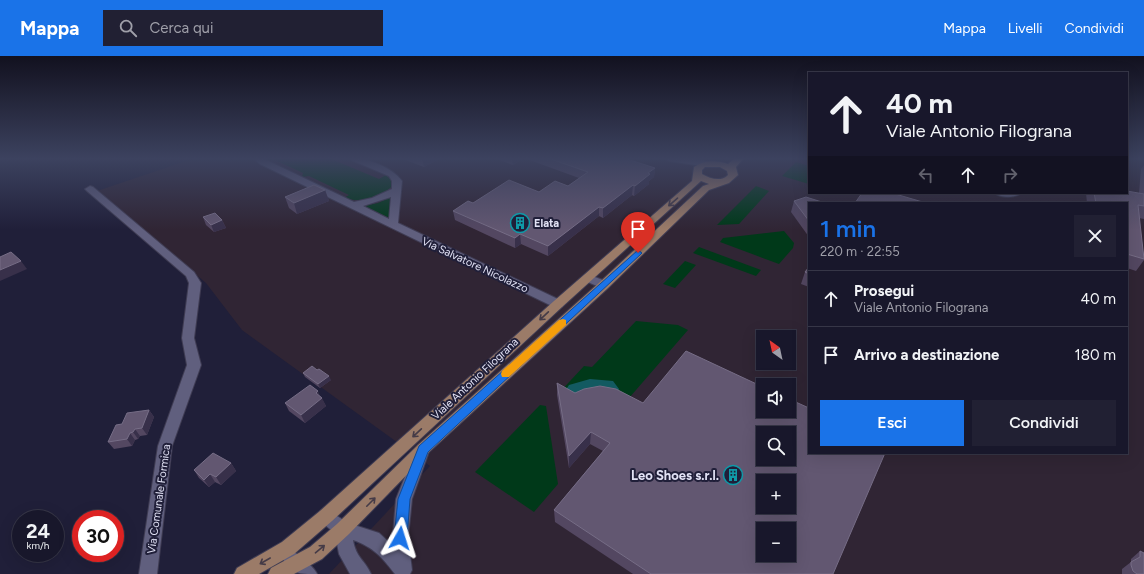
<!DOCTYPE html>
<html lang="it">
<meta charset="utf-8">
<style>
body{margin:0;font-family:Figtree,sans-serif;background:#212033;color:#f1f3f6;height:100vh;display:flex;flex-direction:column;font-size:15px;white-space:nowrap}
*{box-sizing:border-box;margin:0}
p{font-size:13px;color:#9f9fa9}
.icon{flex:none;width:22px;height:22px;fill:none;stroke:currentColor;stroke-width:2;stroke-linecap:round;stroke-linejoin:round}
.map{position:relative;flex:1;overflow:hidden}
.sheet{position:absolute;left:808px;top:146px;width:320px;height:252px;display:flex;flex-direction:column;background:#18172b;border-radius:0px;box-shadow:0 4px 16px #0002,0 0 0 1px #363647}
.sheet>*{flex:none}
.guide{position:absolute;left:808px;top:16px;width:320px;height:122px;border-radius:0px;box-shadow:0 4px 16px #0002,0 0 0 1px #363647;background:#18172b;color:#f1f3f6;overflow:hidden}
.needle{width:26px;rotate:327deg}
.fabs{position:absolute;left:756px;top:274px;display:grid;gap:8px}
.fabs a{display:grid;place-items:center;width:40px;height:40px;border-radius:0px;background:#18172b;box-shadow:0 4px 16px #0002,0 0 0 1px #363647;font-size:20px}
.speed{position:absolute;left:12px;top:454px;display:flex;gap:8px;font-size:20px;font-weight:700;text-align:center}
.speed>*{display:grid;place-content:center;width:52px;height:52px;border-radius:50%;background:#18172b;box-shadow:0 4px 16px #0002,0 0 0 1px #363647;line-height:1}
.speed small{font-size:10px;font-weight:400}
.speed .limit{border:6px solid #d22;background:#fff;color:#111}
.pin{position:absolute;display:grid;place-items:center;width:34px;height:34px;color:#fff;margin:-41px -17px;border-radius:50% 50% 50% 0;rotate:-45deg;box-shadow:0 0 4px #0007}
.pin .icon{rotate:45deg}
.me{position:absolute;width:44px;margin:-22px;rotate:6deg;stroke-linejoin:round;filter:drop-shadow(0 0 3px #0008)}
.turn{display:flex;align-items:center;gap:14px;height:84px;padding:0 12px;font-size:18px}
.turn .icon{width:52px;height:52px;stroke-width:2.5}
.turn b{display:block;font-size:28px;line-height:34px}
.lanes{display:flex;align-items:center;height:38px;padding:0 12px;background:#0003;justify-content:center;gap:20px;direction:ltr}
.lanes .off{opacity:.35}
.round{display:grid;place-items:center;flex:none;width:42px;height:42px;border-radius:0px;background:#212033}
.summary{display:flex;align-items:center;justify-content:space-between;height:68px;padding:0 12px}
h1{font-size:24px;font-weight:600;line-height:30px;color:#1a73e8}
.cta{display:flex;gap:8px;margin-top:auto;padding:8px 12px}
.cta a{flex:1;height:46px;border-radius:0px;background:#1a73e8;color:#fff;font-size:16px;font-weight:600;line-height:46px;text-align:center}
.cta a+a{background:#212033;color:#f1f3f6}
ul{padding:0;list-style:none}
li{display:flex;align-items:center;gap:12px;height:56px;padding:0 12px;border-top:1px solid #363647}
li div{flex:1}
li b{display:block;font-size:15px}
li em{font-style:normal}
header{display:flex;align-items:center;gap:24px;box-sizing:border-box;height:56px;padding:0 20px;background:#1a73e8;color:#fff}
header strong{font-size:19px}
nav{display:flex;gap:22px;margin-inline-start:auto;font-size:14px}
.search{width:280px;height:36px;background:#212033;display:flex;align-items:center;gap:10px;box-sizing:border-box;padding:0 14px;border-radius:0px;color:#9f9fa9;font-size:15px}
.map>svg:first-child{display:block}
</style>
<header>
<strong>Mappa</strong>
<div class="search"><svg class="icon" aria-label="search" viewBox="0 0 24 24"><circle cx="10" cy="10" r="6"/><path d="M15 15l6 6"/></svg>Cerca qui</div>
<nav><a>Mappa</a><a>Livelli</a><a>Condividi</a></nav>
</header>
<div class="map">
<svg width="1144" height="518" viewBox="0 0 1144 518">
<rect width="100%" height="100%" fill="#201f39"/>
<path fill="#302534" fill-rule="evenodd" d="M195,102H809V137H1127V102H1144V518H329L430,410L242,274L206,227L97,135ZM809,147H1127V397H809ZM763,281H789V307H763ZM763,329H789V355H763ZM763,377H789V403H763ZM763,425H789V451H763ZM763,473H789V499H763Z"/>
<g fill="#003919">
<path d="M263,102H329L379,123L386,119L392,125V130C380,143 361,147 344,142L349,139L309,120L302,121L303,117L273,103L268,105Z"/>
<path d="M796,106L809,110V128L782,120Z"/>
<path d="M756,130L769,135L739,168L717,169Z"/>
<path d="M391,141L389,162L364,150L378,147Z"/>
<path d="M784,175L794,187L793,192L779,208L720,186L723,182Z"/>
<path d="M699,191L761,214L756,220L693,197Z"/>
<path d="M685,205L696,209L675,232L663,228Z"/>
<path d="M636,265L678,269L688,274L623,349L557,339L584,310L592,311Z"/>
<path d="M540,349L546,350L558,428L534,456L475,416Z"/>
</g>
<path fill="#135a61" d="M590,323L613,325L619,333L618,336L585,340L565,335L569,329Z"/>
<g fill="none" stroke-linecap="round" stroke-linejoin="round">
<g stroke="#3f3c53" stroke-width="2">
<g id="minor">
<path d="M253,102H262L354,146L372,142L392,133V125L389,120L351,104L350,102C367,102 392,111 402,125L398,167L562,245L564,248L562,251H554L260,108ZM391,141L389,163L363,150Z"/>
<path d="M665,102C674,101 705,102 712,108L708,111L669,105Z"/>
<path d="M90,130L93,131L194,216L201,227L194,282L201,309L172,390L157,518H139L158,390L187,309L182,282L189,227L186,220L87,135L85,133Z"/>
<path d="M995,137H1021C1016,142 1000,142 995,137Z"/>
<path d="M587,218L608,226L610,229L604,233L583,224L581,222Z"/>
<path d="M423,387L428,389L430,393L412,443L408,482L412,514L410,518H395C382,501 373,491 353,484C356,502 365,504 371,518H350L339,498L335,477L320,465L318,460L320,455L326,453L348,467L379,477L392,489L396,443L416,393L418,389Z"/>
<path d="M292,495C299,498 314,511 317,518C299,518 291,518 283,503L286,497Z"/>
</g>
</g>
<g stroke="#3f3c53" stroke-width="2">
<path id="major" d="M735,102H744L736,111L738,119L729,127L709,134L608,232L428,397L349,478L322,503L294,518H268L271,512L310,491L337,468L418,389L600,226L703,130L709,128L701,125L562,251L332,465L294,498L259,518H234L237,512L282,486L320,455L554,245L692,125L694,111C704,104 716,104 728,108ZM705,111H720L727,115L728,119C721,126 711,123 702,118V114Z"/>
</g>
<use href="#minor" fill="#605f7e" fill-rule="evenodd"/>
<use href="#major" fill="#9b7b68" fill-rule="evenodd"/>
</g>
<g fill="#534761">
<path d="M400,102H441L424,111Z"/>
<path d="M494,102H606L655,112L654,121L649,125V128L634,140L632,139L603,162L599,160L548,200L521,188L515,192L455,164L453,155L473,147L539,136L568,130L579,122L524,102L513,109Z"/>
<path d="M1144,109V163L1139,162L1144,204L1136,215L1127,212V147H1087L1086,137H1139L1141,113Z"/>
<path d="M325,134L329,145L297,158L289,152L285,141Z"/>
<path d="M794,145L809,147V181L791,156Z"/>
<path d="M203,161L222,164L226,172L214,176L206,169Z"/>
<path d="M809,211V231L801,228L805,216Z"/>
<path d="M303,317L331,324L320,332L305,321Z"/>
<path d="M557,327L833,518H633L555,466L554,454L603,395L590,388L569,412L557,339Z"/>
<path d="M320,340L326,350L305,367L289,355L285,347Z"/>
<path d="M149,354L154,361L147,379L140,380L138,383L135,384L132,390L114,393L108,386L122,368Z"/>
<path d="M231,407L236,415L221,429L215,426L209,431L199,422L194,414Z"/>
<path d="M1140,495L1144,518H1122V513L1131,506V503Z"/>
</g>
<g fill="#38304a">
<path d="M422,102H441L424,111Z"/>
<path d="M512,102H524L513,109Z"/>
<path d="M655,112L654,121L649,125V128L634,140L635,130L648,117Z"/>
<path d="M633,129L632,139L603,162V152Z"/>
<path d="M325,134L329,145L297,158L294,147Z"/>
<path d="M599,151V160L548,200V190Z"/>
<path d="M222,164L226,172L214,176L211,169Z"/>
<path d="M520,178L521,188L515,192V182Z"/>
<path d="M21,205L27,213L0,225V214Z"/>
<path d="M329,320L331,324L320,332L318,328Z"/>
<path d="M318,335L321,343L322,342L326,350L305,367L301,359L316,337Z"/>
<path d="M149,354L154,361L147,379L142,372Z"/>
<path d="M135,373L140,380L138,383L133,376Z"/>
<path d="M591,376L590,388L569,412V400Z"/>
<path d="M130,377L135,384L132,390L127,383Z"/>
<path d="M231,407L236,415L221,429L216,421Z"/>
<path d="M210,418L215,426L209,431L204,424Z"/>
</g>
<g fill="#625771" stroke="#766d86" fill-rule="evenodd">
<path d="M548,102H624L655,112L648,117L650,118L635,130L633,129L603,152L599,151L548,190L520,178L515,182L453,155L468,145L473,147L509,124L539,136L555,125L568,130L588,116Z"/>
<path d="M314,129L325,134L294,147L285,141Z"/>
<path d="M1127,135L1144,138V150L1138,149L1144,203L1127,198V147H1096L1094,137H1127Z"/>
<path d="M862,137H892L926,147H855Z"/>
<path d="M806,141L825,147H809V165L794,145Z"/>
<path d="M215,157L222,164L211,169L203,161Z"/>
<path d="M11,196L21,205L0,214V201Z"/>
<path d="M809,211V218L805,216Z"/>
<path d="M686,295L763,331V355H789V343L809,352V397H885L833,518H651L554,454L610,387L591,376L569,400L557,327L575,337L584,333L600,330L616,333L643,347ZM763,377H789V403H763ZM763,425H789V451H763ZM763,473H789V499H763Z"/>
<path d="M312,310L317,314L319,313L329,320L318,328L303,317Z"/>
<path d="M310,329L318,335L316,337L322,342L301,359L285,347Z"/>
<path d="M149,354L142,372L135,373L133,376L130,377L127,383L108,386L116,369L122,368L127,357Z"/>
<path d="M213,397L231,407L216,421L210,418L204,424L194,414Z"/>
<path d="M1140,495L1144,497V518H1137L1133,515L1131,509V506L1140,501Z"/>
</g>
<defs><path id="oneway-shaft" d="M-6 0H5M1.5-3L5.5 0L1.5 3" fill="none" stroke-width="1.6" stroke-linecap="round" stroke-linejoin="round"/></defs>
<g stroke="#453b47">
<use href="#oneway-shaft" transform="translate(673 146) rotate(139)"/>
<use href="#oneway-shaft" transform="translate(544 260) rotate(137)"/>
<use href="#oneway-shaft" transform="translate(417 377) rotate(137)"/>
<use href="#oneway-shaft" transform="translate(371 446) rotate(-45)"/>
<use href="#oneway-shaft" transform="translate(320 493) rotate(-40)"/>
<use href="#oneway-shaft" transform="translate(265 505) rotate(150)"/>
</g>
<linearGradient id="sky" x2="0" y2="1"><stop stop-color="#12111f"/><stop offset="0.59" stop-color="#3c425f"/><stop offset="1" stop-color="#3c425f" stop-opacity="0"/></linearGradient>
<rect width="1144" height="174" fill="url(#sky)"/>
<path fill="#1a73e8" stroke="#114b97" d="M638,194L642,197L641,198L428,396L410,443L407,482L405,486L400,488L396,486L394,482L398,443L419,390Z"/>
<path fill="#f59e0b" d="M563,263L566,264V269L509,321H502L501,318L502,315L559,264Z"/>
<defs>
<g id="building-ring" transform="scale(1)"><circle r="9.5" fill="#201f39" stroke="#0f9aa8" stroke-width="1.5"/><path d="M-4-6H4V6H1V3H-1V6H-4ZM-2.5-4.3h1.7v1.8h-1.7ZM.8-4.3h1.7v1.8H.8ZM-2.5-1h1.7V.8h-1.7ZM.8-1h1.7V.8H.8Z" fill="#0f9aa8"/></g>
</defs>
<g fill-rule="evenodd">
<use href="#building-ring" x="520" y="167"/>
<use href="#building-ring" x="733" y="419"/>
</g>
<g text-anchor="middle" dominant-baseline="central" stroke-width="4" stroke-linejoin="round" paint-order="stroke">
<g font-size="11" font-weight="bold" fill="#e2e2f5" stroke="#201f39" text-anchor="start">
<text x="534" y="167">Elata</text>
</g>
<g font-size="11" fill="#e2e2f5" stroke="#201f39">
<text transform="translate(475 209) rotate(25)">Via Salvatore Nicolazzo</text>
<text transform="translate(475 323) rotate(-43)">Viale Antonio Filograna</text>
<text transform="translate(159 443) rotate(-82)">Via Comunale Formica</text>
</g>
<g font-size="13" font-weight="bold" fill="#e2e2f5" stroke="#201f39" text-anchor="end">
<text x="719" y="419">Leo Shoes s.r.l.</text>
</g>
</g>
</svg>
<div class="fabs">
<a><svg class="needle" viewBox="-14 -14 28 28"><path d="M0-13l5 13h-10z" fill="#e53935"/><path d="M0 13l5-13h-10z" fill="#9f9fa9"/></svg></a>
<a><svg class="icon" aria-label="sound" viewBox="0 0 24 24"><path d="M4 9h4l5-4v14l-5-4H4zM17 9q2 3 0 6"/></svg></a>
<a><svg class="icon" aria-label="search" viewBox="0 0 24 24"><circle cx="10" cy="10" r="6"/><path d="M15 15l6 6"/></svg></a>
<a>+</a>
<a>−</a>
</div>
<div class="speed"><div>24<small>km/h</small></div><div class="limit">30</div></div>
<div class="pin" style="left:638px;top:197px;background:#d93025"><svg class="icon" aria-label="arrive" viewBox="0 0 24 24"><path d="M6 21V4h12l-3 4 3 4H6"/></svg></div>
<svg class="me" style="left:400px;top:482px" viewBox="-20 -20 40 40"><path d="M0-17L14 15 0 8-14 15z" fill="#1a73e8" stroke="#fff" stroke-width="4"/></svg>
<div class="guide">
<div class="turn"><svg class="icon" aria-label="ahead" viewBox="0 0 24 24"><path d="M12 20V5M6 11l6-6 6 6"/></svg><div><b>40 m</b>Viale Antonio Filograna</div></div>
<div class="lanes"><svg class="icon off" aria-label="left" viewBox="0 0 24 24"><path d="M17 20v-9H6M10 6l-5 5 5 5"/></svg><svg class="icon" aria-label="ahead" viewBox="0 0 24 24"><path d="M12 20V5M6 11l6-6 6 6"/></svg><svg class="icon off" aria-label="right" viewBox="0 0 24 24"><path d="M7 20v-9h11M14 6l5 5-5 5"/></svg></div>
</div>
<section class="sheet">
<div class="summary"><div><h1>1 min</h1><p>220 m · 22:55</p></div><a class="round"><svg class="icon" aria-label="close" viewBox="0 0 24 24"><path d="M6 6l12 12M18 6L6 18"/></svg></a></div>
<ul>
<li><svg class="icon" aria-label="ahead" viewBox="0 0 24 24"><path d="M12 20V5M6 11l6-6 6 6"/></svg><div><b>Prosegui</b><p>Viale Antonio Filograna</p></div><em>40 m</em></li>
<li><svg class="icon" aria-label="arrive" viewBox="0 0 24 24"><path d="M6 21V4h12l-3 4 3 4H6"/></svg><div><b>Arrivo a destinazione</b></div><em>180 m</em></li>
</ul>
<div class="cta"><a>Esci</a><a>Condividi</a></div>
</section>
</div>
